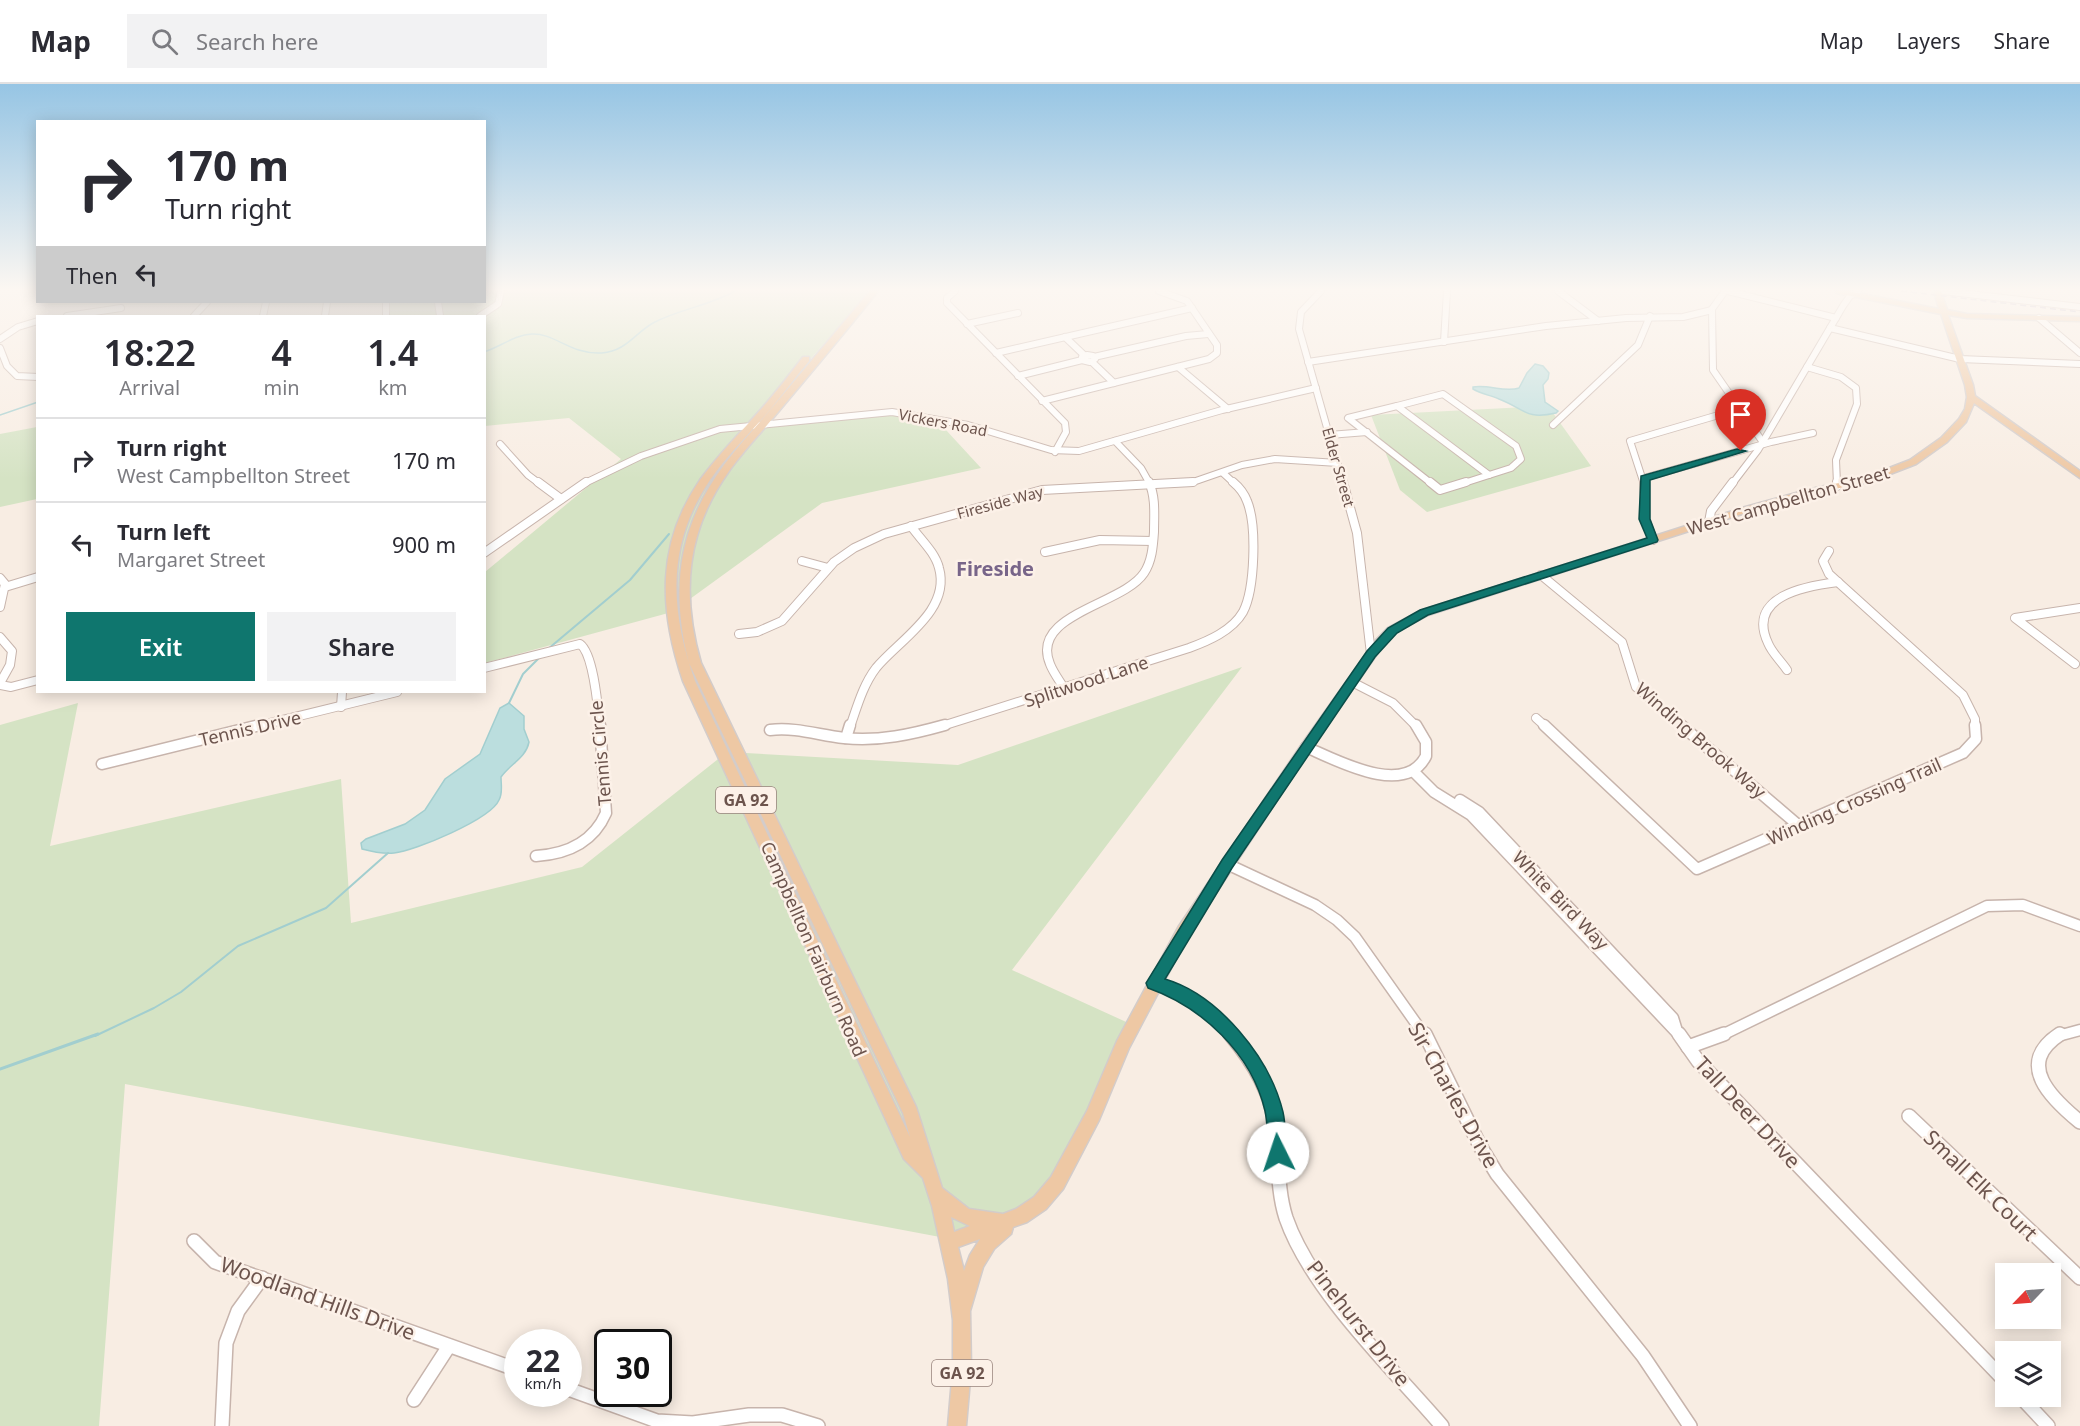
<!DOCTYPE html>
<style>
body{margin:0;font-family:"Noto Sans",sans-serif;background:#f2f2f3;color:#2b2b33;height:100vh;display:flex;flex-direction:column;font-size:22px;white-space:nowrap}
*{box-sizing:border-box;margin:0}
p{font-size:20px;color:#7c7c81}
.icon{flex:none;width:33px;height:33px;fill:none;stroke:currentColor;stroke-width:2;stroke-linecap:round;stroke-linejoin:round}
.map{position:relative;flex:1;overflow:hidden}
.side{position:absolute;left:36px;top:231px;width:450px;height:378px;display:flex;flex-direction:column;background:#fff;border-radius:0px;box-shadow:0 3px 15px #0003}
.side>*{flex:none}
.top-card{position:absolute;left:36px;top:36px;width:450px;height:183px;border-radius:0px;box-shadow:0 3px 15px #0003;background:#fff;color:#2b2b33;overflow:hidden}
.needle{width:39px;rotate:245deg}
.tools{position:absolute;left:1995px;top:1179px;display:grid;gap:12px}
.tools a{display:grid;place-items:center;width:66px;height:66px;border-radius:0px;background:#fff;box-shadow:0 3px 15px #0003;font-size:30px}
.speed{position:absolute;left:504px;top:1245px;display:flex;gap:12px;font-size:30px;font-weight:700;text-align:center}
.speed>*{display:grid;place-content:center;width:78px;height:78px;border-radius:50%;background:#fff;box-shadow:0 3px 15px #0003;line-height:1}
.speed small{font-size:15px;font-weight:400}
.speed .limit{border:3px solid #111;border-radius:9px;background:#fff;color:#111}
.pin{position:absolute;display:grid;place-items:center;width:51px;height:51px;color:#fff;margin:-62px -26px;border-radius:50% 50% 50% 0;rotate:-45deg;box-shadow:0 0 6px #0007}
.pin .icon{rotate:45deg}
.me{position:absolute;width:66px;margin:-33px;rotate:356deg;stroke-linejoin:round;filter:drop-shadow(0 0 4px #0008)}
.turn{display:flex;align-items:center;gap:21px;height:126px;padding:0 30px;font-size:27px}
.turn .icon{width:78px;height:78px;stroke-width:2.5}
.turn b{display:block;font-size:42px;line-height:51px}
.then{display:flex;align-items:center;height:57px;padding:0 30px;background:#0003;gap:12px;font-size:22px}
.eta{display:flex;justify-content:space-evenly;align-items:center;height:102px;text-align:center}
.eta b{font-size:36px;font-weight:600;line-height:42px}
.primary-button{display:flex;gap:12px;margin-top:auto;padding:12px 30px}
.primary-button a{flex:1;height:69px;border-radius:0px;background:#0f766e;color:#fff;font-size:24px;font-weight:600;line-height:69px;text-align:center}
.primary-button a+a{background:#f2f2f3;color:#2b2b33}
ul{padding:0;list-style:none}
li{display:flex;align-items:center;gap:18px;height:84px;padding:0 30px;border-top:2px solid #e1e1e2}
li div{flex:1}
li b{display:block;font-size:22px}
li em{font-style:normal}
header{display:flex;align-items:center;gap:36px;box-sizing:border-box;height:84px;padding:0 30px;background:#fff;border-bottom:2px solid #e1e1e2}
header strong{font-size:28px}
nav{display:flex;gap:33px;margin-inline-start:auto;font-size:21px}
.search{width:420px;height:54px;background:#f2f2f3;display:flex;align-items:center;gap:15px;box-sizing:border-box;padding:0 21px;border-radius:0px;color:#7c7c81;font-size:22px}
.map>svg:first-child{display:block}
</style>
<header>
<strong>Map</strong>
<div class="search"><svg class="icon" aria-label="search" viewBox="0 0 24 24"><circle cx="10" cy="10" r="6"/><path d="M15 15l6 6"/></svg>Search here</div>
<nav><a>Map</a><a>Layers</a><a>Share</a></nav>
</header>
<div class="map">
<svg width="2080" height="1342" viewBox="0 0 2080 1342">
<rect width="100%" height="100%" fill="#f8ede3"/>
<g fill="#d5e3c4">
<path d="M485,207H870L754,340L830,334L879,326L934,333L981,384L822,419L672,528L485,579V488L621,375L569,334L485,342L484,232H383V218H484Z"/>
<path d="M1548,322L1591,382L1427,428L1400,406L1371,331Z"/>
<path d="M37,343V415L0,423V350Z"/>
<path d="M1242,583L1012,886L1135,942L1046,1104L1011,1133L940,1153L125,1000L99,1342H0V641L78,619L50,762L341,695L351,839L582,783L727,668L958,681Z"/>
</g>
<g fill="#bbdede" stroke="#a2cecf" stroke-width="1.5">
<path d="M1535,280L1543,282L1549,289L1548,295L1543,301L1545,318L1558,327L1556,329C1525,336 1525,325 1499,315C1490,311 1481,310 1473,305V303C1488,300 1505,309 1519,304L1527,289Z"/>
<path d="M509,619L524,632V645L529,658C526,674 510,680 501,693C501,701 503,709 499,716C491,735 415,767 394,769C382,770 373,768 362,765L361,759L366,755L405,740L425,726L445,695L480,670L500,624Z"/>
</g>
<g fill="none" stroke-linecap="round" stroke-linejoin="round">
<g stroke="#a2cecf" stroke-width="1.5">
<path d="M484,268C500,263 514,251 532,250C555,249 571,271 602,269C626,267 634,250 653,239C679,225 709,222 735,207"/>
<path d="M0,331L38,318"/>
</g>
<g stroke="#a2cecf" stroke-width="2">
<path d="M548,565L630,496L669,450"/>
<path d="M509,619L523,590L540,573"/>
<path d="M95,952L154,924L181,908L238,862L326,824L388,769"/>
</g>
<path stroke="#a2cecf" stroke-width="3" d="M0,985L98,950"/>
<g stroke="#c7b4ac" stroke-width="8">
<g id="minor-far3">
<path d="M955,207L947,214V219L1065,339L1066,348L1055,368"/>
<path d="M1321,207L1301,228L1299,245L1343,400"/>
<path d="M1558,207L1598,237"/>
<path d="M1725,207L1712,225L1713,286L1762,357"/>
<path d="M1728,207L1836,234"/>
<path d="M1943,207L2080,223"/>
<path d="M386,218V232"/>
<path d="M438,218L440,232"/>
<path d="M67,232L121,224"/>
<path d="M194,232L207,218"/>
<path d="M263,232L266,218"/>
<path d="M325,232L327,218"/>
<path d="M480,232L498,220L501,207"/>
<path d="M2039,234L2080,269"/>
<path d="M967,240L1018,229"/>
<path d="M1830,244L1960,275L2080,280"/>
<path d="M1065,253L1085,272"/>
<path d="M0,255L18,243L38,237"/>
<path d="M1444,258L1447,207"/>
<path d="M0,264L7,282L17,292L38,293"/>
<path d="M996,269L1192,224"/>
<path d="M1087,271L1093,272L1095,275L1090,278L1082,276V273Z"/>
<path d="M1094,273L1186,252L1208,250"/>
<path d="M1092,278L1114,299"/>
<path d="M1308,278L1546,242L1626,234L1683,233L1712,226"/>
<path d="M1178,283L1228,325"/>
<path d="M1807,283L1841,293L1856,304L1857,320L1836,376L1837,400"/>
<path d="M1018,292L1082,276"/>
<path d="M1042,317L1209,275L1217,269V261L1187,217L1159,207"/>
<path d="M1397,322L1443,310L1516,362L1521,375L1511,384L1489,391"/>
<path d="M1553,341L1638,261L1650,232"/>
<path d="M1329,351L1367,348"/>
<path d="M1115,357L1141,384L1150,400"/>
<path d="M500,360L528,391L540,400"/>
<path d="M1223,389L1235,400"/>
<path d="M1644,394L1771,358L1813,349"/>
<path d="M583,400L641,372L720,345L892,328L968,341L1051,366L1079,367L1222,326L1316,304"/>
<path d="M1165,400L1193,398L1242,381L1275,375L1338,379"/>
<path d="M1432,400L1348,334L1397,322L1489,391L1461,400"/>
<path d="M1644,400L1630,357L1739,325"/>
<path d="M1732,400L1758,366L1843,222L1850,212L1858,207"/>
</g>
</g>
<g stroke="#c7b4ac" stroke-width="10">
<g id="minor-far2">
<path d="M538,398L561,415"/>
<path d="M1343,398L1357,449L1371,570"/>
<path d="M1430,398L1440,406L1466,398"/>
<path d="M1644,398L1645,435L1653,456"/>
<path d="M1837,398V402"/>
<path d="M1709,438L1711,427L1733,398"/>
<path d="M1829,467L1823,477L1829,490L1963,611L1975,635V643"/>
<path d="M1045,468L1100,456L1153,457"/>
<path d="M484,469L586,398"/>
<path d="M802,477L828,484"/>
<path d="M1541,491L1622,558L1636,603L1683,643"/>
<path d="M0,494L5,500L0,523"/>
<path d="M5,503L38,493"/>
<path d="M739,550L757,548L782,537L834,478L854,464L884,450L1042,406L1193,398"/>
<path d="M0,553L12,567L10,581L0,599"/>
<path d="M2075,580L2015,534L2080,524"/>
<path d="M484,584L580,560C594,570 598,625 600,643"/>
<path d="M1787,586C1781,577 1772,569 1768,559C1746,512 1806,502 1838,498"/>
<path d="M1352,598L1393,619L1417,643"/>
<path d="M0,601L11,603L38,596"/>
<path d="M1064,604C1059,596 1053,588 1050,580C1029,530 1123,521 1144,489C1152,477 1153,462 1154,448C1154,431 1156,414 1149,398"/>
<path d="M341,623L342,608"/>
<path d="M1536,634L1546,643"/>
<path d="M254,643L397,608"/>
<path d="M850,643C857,623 863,601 876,584C899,556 951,527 939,484C935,468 920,455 911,442"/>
<path d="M939,643L1189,564C1208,557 1232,547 1243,528C1255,505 1257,441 1247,417C1244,409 1239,403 1233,398"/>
</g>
</g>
<g stroke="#c7b4ac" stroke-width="13">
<g id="minor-far1">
<path d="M1544,641L1697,785L1963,669L1976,655L1975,641"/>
<path d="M1681,641L1798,741"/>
<path d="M770,646C796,643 818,651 844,654C878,658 913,650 945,641"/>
<path d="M846,654L850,641"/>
<path d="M1306,663C1336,676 1405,714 1426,672V658L1416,641"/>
<path d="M102,680L260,641"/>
<path d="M1413,687L1434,708L1471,731L1680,952"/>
<path d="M1460,716L1479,728L1673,934L1677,947"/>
<path d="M536,772C567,770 593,759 606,729L600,641"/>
<path d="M1227,780L1315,821L1337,836L1355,853L1425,952"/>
<path d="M1154,899C1185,909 1210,927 1232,952"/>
<path d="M1720,952L1987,822L2023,821L2080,842"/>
<path d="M2058,952L2080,946"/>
</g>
</g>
<g stroke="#c7b4ac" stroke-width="16">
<g id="minor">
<path d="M1230,950C1254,979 1273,1010 1276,1048C1279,1077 1277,1106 1286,1134C1311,1206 1392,1284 1442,1342"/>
<path d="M1425,950L1480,1062L1497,1090L1643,1272L1690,1342"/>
<path d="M1679,950L1698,977L2006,1298"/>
<path d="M2060,950C2014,980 2052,1015 2080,1038"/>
<path d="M1688,963L1724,950"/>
<path d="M1909,1032L2080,1194"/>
<path d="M194,1157L215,1178L518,1286"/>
<path d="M568,1305L657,1337L693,1339L749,1331H782L818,1342"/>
<path d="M2020,1312L2048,1342"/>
<path d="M414,1316L449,1262"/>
<path d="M222,1342L226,1259L238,1227L262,1194"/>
</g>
</g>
<g stroke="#d3ccca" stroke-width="3">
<path id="major" d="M870,207H878C844,250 808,292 773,334C758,352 742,369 729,387C686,447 681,510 701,579L916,1023L942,1104L969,1125L1003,1130L1016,1125L1034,1113L1051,1093L1087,1027L1117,957L1179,842L1302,660L1376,556L1388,544L1420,527L1742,424L1807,406L1866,393L1910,376L1941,354L1959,335L1965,325L1967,313L1965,301L1941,230L1836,209V207H1847L1939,225L1934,207H1941L1947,226L1967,230L2080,233V237L1967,234L1948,231L1973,301L1975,312L2080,387V394L1974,319L1966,338L1947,358L1916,380L1872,397L1812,410L1748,428L1428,531L1396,548L1384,560L1310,666L1189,850L1129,964L1099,1036L1063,1105L1046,1125L1027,1138L1013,1143L1011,1150L994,1165L983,1183L970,1227L971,1284L966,1342H948L953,1284V1236L948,1195L932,1122L923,1094L904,1075L683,597C659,526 656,460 700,396C719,370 742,347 763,323C777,307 790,290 803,273H809V277C795,293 783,310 769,327C749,350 727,371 710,396C666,460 670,527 695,597L910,1053L903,1029L689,579C670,506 678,443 724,381C738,362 755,344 771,325C804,286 837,246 870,207ZM951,1133L970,1142L954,1148ZM980,1155L970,1171L964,1187L958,1163Z"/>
</g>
<use href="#minor-far3" stroke="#fff" stroke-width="6"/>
<use href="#minor-far2" stroke="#fff" stroke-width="8"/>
<use href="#minor-far1" stroke="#fff" stroke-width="10"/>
<use href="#minor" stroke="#fff" stroke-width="13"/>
<use href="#major" fill="#eec8a4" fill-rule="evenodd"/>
<path stroke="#afa4bf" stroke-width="1.5" stroke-dasharray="6 4" stroke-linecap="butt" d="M1901,207L2080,228"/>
</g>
<linearGradient id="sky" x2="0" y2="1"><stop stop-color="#96c5e4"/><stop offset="0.52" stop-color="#fcf7f2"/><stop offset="1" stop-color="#fcf7f2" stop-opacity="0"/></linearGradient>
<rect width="2080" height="395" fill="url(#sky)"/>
<path fill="#0f766e" stroke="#0a4d48" stroke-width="1.5" d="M1737,365L1746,367L1650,396V435L1658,456L1657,458L1428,531L1397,549L1375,573L1232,784L1165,895C1219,911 1270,974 1283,1028C1286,1041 1285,1056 1287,1069L1284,1075L1278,1078L1271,1075L1269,1069C1267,1055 1268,1041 1265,1027C1252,970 1202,923 1148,904L1146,899L1222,776L1367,567L1388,544L1420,526L1647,454L1639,435L1641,392Z"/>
<g text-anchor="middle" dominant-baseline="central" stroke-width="5" stroke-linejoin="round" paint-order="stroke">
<g font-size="15" fill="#6c544d" stroke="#fcf1e8">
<text transform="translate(943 338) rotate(11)">Vickers Road</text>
<text transform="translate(1339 383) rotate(74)">Elder Street</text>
<text transform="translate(1000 418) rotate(-15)">Fireside Way</text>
</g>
<g fill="#fcf1e8" stroke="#97837c" stroke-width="1.5">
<rect x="716" y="703" width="60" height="26" rx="4.5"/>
<rect x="932" y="1276" width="60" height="26" rx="4.5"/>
</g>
<g font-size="16" font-weight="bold" fill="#6c544d">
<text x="746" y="716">GA 92</text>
<text x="962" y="1289">GA 92</text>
</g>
<g font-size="18" fill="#6c544d" stroke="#fcf1e8">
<text transform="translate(1788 416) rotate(-16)">West Campbellton Street</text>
<text transform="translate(1086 597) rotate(-18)">Splitwood Lane</text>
<text transform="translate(250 644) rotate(-13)">Tennis Drive</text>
<text transform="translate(1701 656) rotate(41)">Winding Brook Way</text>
<text transform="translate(600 669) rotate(-95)">Tennis Circle</text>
<text transform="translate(1854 717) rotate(-24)">Winding Crossing Trail</text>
<text transform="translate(1561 816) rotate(46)">White Bird Way</text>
<text transform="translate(814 865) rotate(66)">Campbellton Fairburn Road</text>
</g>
<g font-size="20" font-weight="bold" fill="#786589" stroke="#fcf1e8">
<text x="995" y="484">Fireside</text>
</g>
<g font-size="21" fill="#6c544d" stroke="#fcf1e8">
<text transform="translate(1454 1011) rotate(61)">Sir Charles Drive</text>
<text transform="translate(1748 1028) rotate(47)">Tall Deer Drive</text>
<text transform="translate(1981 1101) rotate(44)">Small Elk Court</text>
<text transform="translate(318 1214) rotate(20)">Woodland Hills Drive</text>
<text transform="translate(1359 1239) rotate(52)">Pinehurst Drive</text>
</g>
</g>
</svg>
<div class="tools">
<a><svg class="needle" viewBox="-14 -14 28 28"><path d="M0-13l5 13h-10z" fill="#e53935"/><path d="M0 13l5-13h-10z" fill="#7c7c81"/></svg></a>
<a><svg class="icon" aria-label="layers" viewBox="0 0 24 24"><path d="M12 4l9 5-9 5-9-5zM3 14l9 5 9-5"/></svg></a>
</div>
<div class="speed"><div>22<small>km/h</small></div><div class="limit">30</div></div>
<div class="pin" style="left:1741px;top:367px;background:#d93025"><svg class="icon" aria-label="arrive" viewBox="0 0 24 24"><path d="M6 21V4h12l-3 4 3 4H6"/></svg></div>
<svg class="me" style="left:1278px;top:1069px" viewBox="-20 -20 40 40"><circle r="19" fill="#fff"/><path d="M0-13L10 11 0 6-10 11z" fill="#0f766e"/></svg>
<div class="top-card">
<div class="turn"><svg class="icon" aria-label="right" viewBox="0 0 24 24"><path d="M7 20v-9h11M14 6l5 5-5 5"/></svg><div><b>170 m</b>Turn right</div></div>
<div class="then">Then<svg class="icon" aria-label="left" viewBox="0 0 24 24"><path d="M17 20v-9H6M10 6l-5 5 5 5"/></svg></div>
</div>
<section class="side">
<div class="eta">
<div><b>18:22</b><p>Arrival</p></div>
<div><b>4</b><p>min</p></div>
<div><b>1.4</b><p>km</p></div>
</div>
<ul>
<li><svg class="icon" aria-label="right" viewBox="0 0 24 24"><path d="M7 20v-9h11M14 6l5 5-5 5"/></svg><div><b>Turn right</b><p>West Campbellton Street</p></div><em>170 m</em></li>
<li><svg class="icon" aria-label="left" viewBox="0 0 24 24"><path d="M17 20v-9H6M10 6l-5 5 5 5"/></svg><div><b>Turn left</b><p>Margaret Street</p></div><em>900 m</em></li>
</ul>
<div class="primary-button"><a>Exit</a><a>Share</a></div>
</section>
</div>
